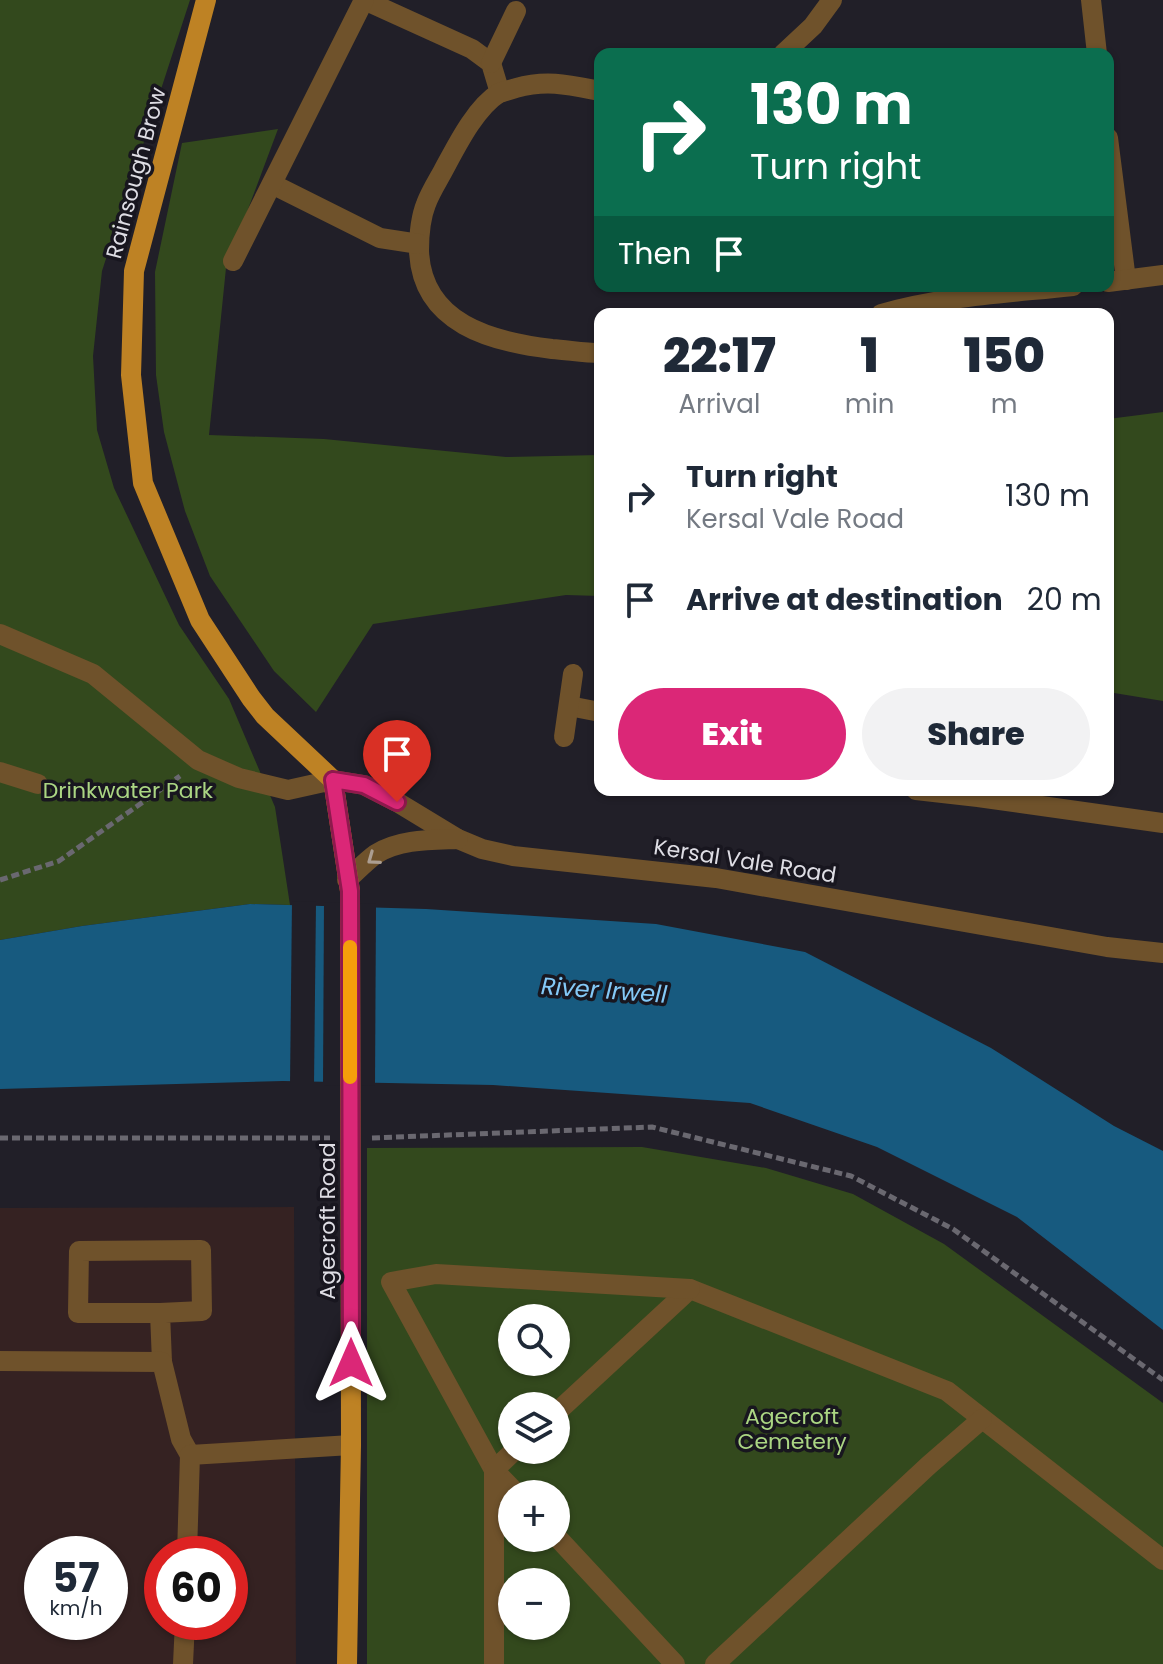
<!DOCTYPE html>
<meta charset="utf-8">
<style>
body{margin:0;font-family:Poppins,sans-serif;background:#f2f2f3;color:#1f2937;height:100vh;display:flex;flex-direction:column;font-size:30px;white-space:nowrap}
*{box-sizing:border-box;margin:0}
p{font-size:26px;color:#747a83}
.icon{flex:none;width:44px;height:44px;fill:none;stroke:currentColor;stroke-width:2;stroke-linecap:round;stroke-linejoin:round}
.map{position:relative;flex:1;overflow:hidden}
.side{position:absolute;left:594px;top:308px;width:520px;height:488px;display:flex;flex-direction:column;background:#fff;border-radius:16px;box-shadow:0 2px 6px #0004}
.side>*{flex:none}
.guide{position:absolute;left:594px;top:48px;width:520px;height:244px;border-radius:16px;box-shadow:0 2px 6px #0004;background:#0b6e4f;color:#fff;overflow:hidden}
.fabs{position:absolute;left:498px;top:1304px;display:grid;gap:16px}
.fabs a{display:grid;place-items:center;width:72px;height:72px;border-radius:50%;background:#fff;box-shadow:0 2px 6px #0004;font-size:40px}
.speed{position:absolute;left:24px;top:1536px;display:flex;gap:16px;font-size:40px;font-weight:700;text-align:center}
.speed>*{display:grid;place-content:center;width:104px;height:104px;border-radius:50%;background:#fff;box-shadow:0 2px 6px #0004;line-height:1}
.speed small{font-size:20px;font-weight:400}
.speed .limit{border:12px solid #d22;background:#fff;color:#111}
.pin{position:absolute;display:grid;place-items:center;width:68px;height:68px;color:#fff;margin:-82px -34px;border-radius:50% 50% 50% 0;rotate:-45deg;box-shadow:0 0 8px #0007}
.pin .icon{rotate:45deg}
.me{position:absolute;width:88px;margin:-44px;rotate:0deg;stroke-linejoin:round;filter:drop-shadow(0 0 6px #0008)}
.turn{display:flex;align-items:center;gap:28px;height:168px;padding:0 24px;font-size:36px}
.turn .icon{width:104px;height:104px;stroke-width:2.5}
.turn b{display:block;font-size:56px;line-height:68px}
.then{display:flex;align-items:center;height:76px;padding:0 24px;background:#0003;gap:16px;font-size:30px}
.eta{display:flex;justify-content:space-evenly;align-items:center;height:136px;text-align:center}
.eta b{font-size:48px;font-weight:800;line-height:56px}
.primary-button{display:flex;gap:16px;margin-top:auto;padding:16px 24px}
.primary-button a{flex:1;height:92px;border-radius:48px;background:#db2777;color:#fff;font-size:32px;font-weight:800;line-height:92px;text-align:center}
.primary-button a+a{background:#f2f2f3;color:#1f2937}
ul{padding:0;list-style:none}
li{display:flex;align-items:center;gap:24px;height:104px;padding:0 24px}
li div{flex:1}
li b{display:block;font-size:30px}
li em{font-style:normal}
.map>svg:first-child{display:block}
</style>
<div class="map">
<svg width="1163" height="1664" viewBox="0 0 1163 1664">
<rect width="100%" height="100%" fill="#211f28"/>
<path fill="#352222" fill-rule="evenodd" d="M294,1207L296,1664H0V1208ZM42,1554H110V1622H42ZM162,1554H230V1622H162Z"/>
<g fill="#33491d" fill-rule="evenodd">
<path d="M0,0H190L102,271L93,356L97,430L114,488L179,625L229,699L275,807L290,905L250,904L82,926L0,940Z"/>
<path d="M278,129L226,268L209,435L324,439L506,457L600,455V596L566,595L373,624L316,712L274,671L210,576L185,511L164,432L156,375L155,272L182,143Z"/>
<path d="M1163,412V701L1108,692V419Z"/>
<path d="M642,1147L766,1168L853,1194L944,1244L1163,1403V1664H367V1148ZM512,1318H556V1362H512ZM512,1406H556V1450H512ZM512,1494H556V1538H512ZM512,1582H556V1626H512Z"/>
</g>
<path fill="#175a7f" d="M250,904L426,909L656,924L805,952L991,1048L1114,1126L1163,1151V1330L1017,1217L877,1147L750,1103L493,1085L283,1081L0,1089V940L82,926Z"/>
<g fill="#211f28">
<path d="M292,901L316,902L314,1085H290Z"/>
<path d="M324,902L376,904L375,1086L323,1085Z"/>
</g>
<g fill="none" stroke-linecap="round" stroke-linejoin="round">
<g stroke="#6a6870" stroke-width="5" stroke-dasharray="8 4" stroke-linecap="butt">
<path d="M0,880L59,861L180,776"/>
<path d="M0,1138H330"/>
<path d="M372,1138L652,1127L851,1176L953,1229L1163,1380"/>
</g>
<g stroke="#6f522b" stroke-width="20">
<path d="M364,0L472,49L491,63L500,93"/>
<path d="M1091,0L1097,54"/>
<path d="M783,54L813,26L832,0"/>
<path d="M491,63L516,11"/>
<path d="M600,91C570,85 547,79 516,88C511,90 504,91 499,93C475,108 456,147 443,171C437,182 430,193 426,204C420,219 419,235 419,251C422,324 492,342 552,349C568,350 584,353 600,353"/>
<path d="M1108,138L1126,280"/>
<path d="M272,184L380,238L419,244"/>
<path d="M233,261L364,0"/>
<path d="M1108,282L1163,275"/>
<path d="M881,314C943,296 1009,293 1073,286"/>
<path d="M0,634L93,674L198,760L239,778L288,790L333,780L364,785L397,802L458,839L482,849L513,856L716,878L1107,947L1163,953"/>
<path d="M569,706L600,712"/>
<path d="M564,737L573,674"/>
<path d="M0,772L38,784"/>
<path d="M916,790L978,797L1163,823"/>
<path d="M347,880C357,871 366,861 376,854C400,839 431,840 458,839"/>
<path d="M160,1313L202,1311L201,1250L79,1251L78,1313H160L162,1362"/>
<path d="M0,1361L162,1362L181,1439L190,1455"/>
<path d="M556,1413L690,1289L947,1391L1163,1560"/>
<path d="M517,1494L494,1470L391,1282L436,1274L690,1289"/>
<path d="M556,1536L675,1664"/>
<path d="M187,1554L190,1455L351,1445"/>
<path d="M183,1664L185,1622"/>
<path d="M494,1664V1470L515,1450"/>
<path d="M715,1664L929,1465L982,1419"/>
</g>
<path stroke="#be8224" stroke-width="20" d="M206,0L134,271L131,375L143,483L200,620L251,698L265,716L333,780L350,891L351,1445L347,1664"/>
</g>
<defs><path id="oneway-chevron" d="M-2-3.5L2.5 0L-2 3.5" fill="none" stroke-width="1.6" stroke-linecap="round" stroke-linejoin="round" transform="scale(2)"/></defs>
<use stroke="#ac9e91" href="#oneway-chevron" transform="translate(373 859) rotate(144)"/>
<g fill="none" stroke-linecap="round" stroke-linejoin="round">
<g stroke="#8e194d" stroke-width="20">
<path id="route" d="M351,1363L350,891L333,780L364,785L397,802"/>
</g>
<use href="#route" stroke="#db2777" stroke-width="14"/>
<path stroke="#f59e0b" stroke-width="14" d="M350,947V1077"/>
</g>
<g text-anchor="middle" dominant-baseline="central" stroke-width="7" stroke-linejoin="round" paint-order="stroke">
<g font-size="22" fill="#dedde4" stroke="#18161f">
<text transform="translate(136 173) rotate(-75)">Rainsough Brow</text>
<text transform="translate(745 861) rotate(9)">Kersal Vale Road</text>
<text transform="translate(327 1221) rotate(-90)">Agecroft Road</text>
</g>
<g font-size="22" fill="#abd683" stroke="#18161f">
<text x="128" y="790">Drinkwater Park</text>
<text x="792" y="1416">Agecroft<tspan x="792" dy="25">Cemetery</tspan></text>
</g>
<g font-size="24" font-style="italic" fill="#84c9f7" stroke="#18161f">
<text transform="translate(604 990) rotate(4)">River Irwell</text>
</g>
</g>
</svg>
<div class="fabs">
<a><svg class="icon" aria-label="search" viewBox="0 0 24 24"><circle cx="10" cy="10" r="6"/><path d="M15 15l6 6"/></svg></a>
<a><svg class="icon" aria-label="layers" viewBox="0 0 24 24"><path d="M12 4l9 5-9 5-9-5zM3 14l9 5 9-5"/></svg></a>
<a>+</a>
<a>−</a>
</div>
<div class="speed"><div>57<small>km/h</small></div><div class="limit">60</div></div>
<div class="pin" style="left:397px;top:802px;background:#d93025"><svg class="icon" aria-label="arrive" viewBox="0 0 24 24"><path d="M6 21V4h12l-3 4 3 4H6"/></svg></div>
<svg class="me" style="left:351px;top:1363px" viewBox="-20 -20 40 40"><path d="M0-17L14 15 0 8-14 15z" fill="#db2777" stroke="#fff" stroke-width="4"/></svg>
<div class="guide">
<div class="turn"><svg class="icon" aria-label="right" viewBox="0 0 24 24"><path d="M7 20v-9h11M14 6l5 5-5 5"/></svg><div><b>130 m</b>Turn right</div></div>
<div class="then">Then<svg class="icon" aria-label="arrive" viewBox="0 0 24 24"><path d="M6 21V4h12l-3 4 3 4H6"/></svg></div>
</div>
<section class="side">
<div class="eta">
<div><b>22:17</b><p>Arrival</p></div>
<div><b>1</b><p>min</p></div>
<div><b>150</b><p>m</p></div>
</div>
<ul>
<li><svg class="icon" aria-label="right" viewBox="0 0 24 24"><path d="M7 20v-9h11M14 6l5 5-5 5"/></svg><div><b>Turn right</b><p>Kersal Vale Road</p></div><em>130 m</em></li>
<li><svg class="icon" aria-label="arrive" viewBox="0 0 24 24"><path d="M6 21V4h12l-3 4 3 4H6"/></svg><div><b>Arrive at destination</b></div><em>20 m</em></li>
</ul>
<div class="primary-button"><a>Exit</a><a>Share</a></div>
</section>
</div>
